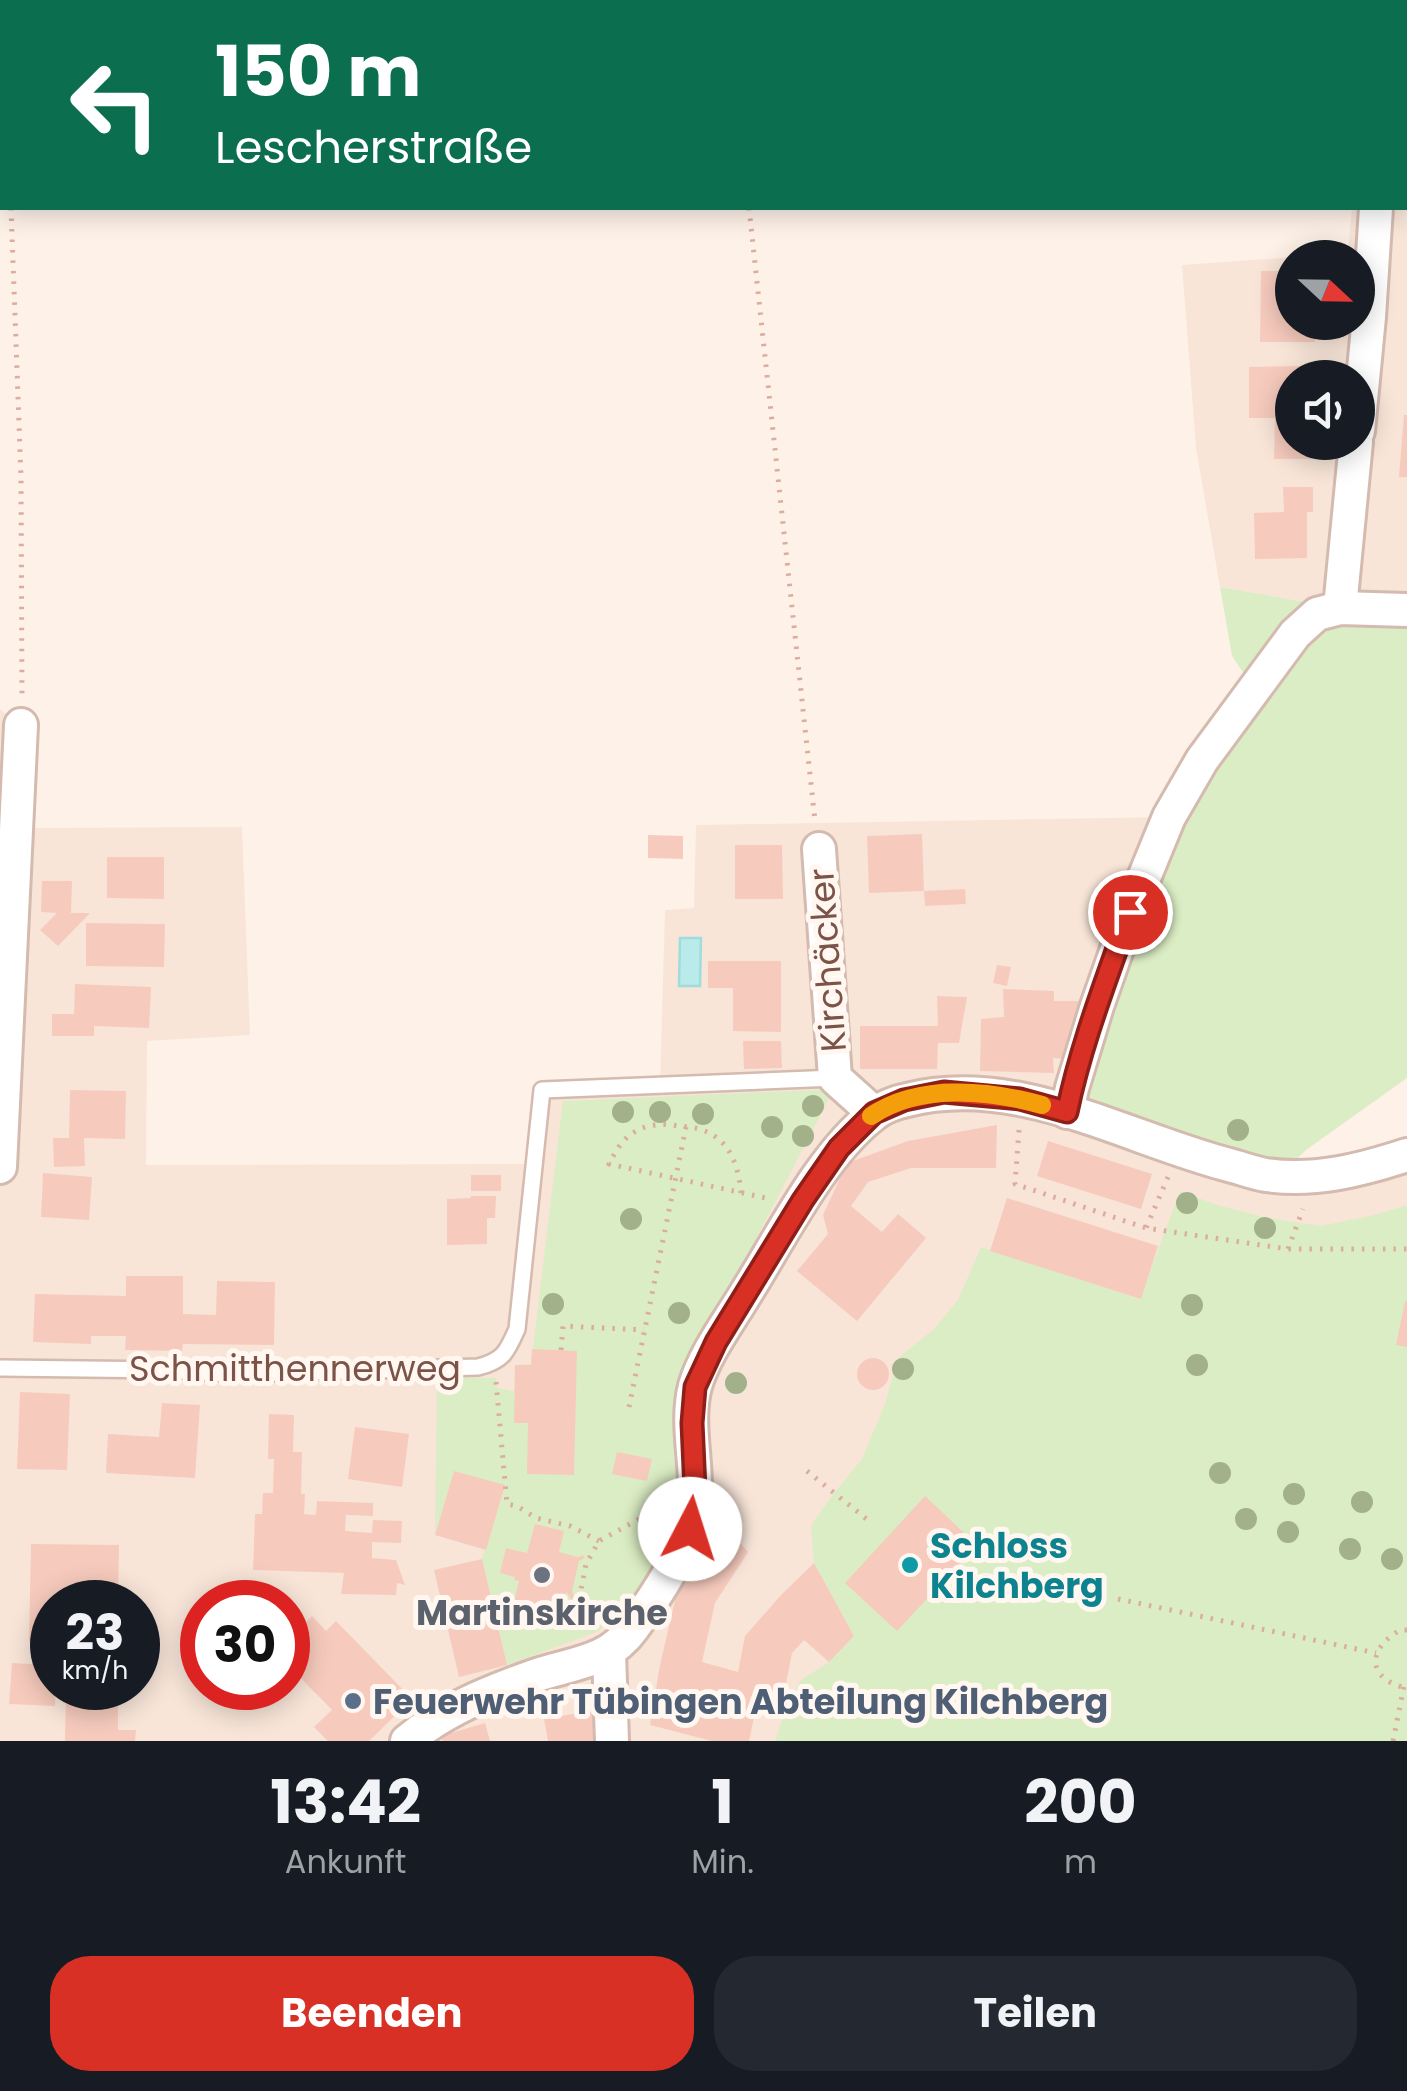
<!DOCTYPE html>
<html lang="de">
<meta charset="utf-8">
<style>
body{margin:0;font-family:Poppins,sans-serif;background:#242831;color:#f1f3f6;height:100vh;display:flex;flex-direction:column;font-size:38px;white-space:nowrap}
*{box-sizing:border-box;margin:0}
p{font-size:32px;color:#9ea1a6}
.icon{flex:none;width:55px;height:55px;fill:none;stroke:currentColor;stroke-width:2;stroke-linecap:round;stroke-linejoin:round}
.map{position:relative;height:1741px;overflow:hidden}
.panel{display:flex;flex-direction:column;background:#171b24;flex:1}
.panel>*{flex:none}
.top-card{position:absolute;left:0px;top:0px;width:1408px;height:210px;box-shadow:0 5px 25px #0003;background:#0b6e4f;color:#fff;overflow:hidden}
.needle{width:65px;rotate:112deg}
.controls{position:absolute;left:1275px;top:240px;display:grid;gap:20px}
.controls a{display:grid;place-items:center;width:100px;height:100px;border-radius:50%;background:#171b24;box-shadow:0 5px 25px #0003;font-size:50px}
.speed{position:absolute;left:30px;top:1580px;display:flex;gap:20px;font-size:50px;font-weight:700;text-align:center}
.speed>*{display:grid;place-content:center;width:130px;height:130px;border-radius:50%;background:#171b24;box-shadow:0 5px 25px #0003;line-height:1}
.speed small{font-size:25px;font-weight:400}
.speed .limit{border:15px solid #d22;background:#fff;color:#111}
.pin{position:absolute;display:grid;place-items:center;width:85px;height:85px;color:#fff;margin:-42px;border:5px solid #fff;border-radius:50%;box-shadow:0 2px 10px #0007}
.me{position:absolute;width:110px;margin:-55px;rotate:5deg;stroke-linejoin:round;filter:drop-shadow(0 0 8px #0008)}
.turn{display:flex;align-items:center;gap:35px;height:210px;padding:0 50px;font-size:45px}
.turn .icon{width:130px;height:130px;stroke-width:2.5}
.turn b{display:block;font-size:70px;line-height:85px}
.eta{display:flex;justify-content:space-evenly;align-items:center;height:170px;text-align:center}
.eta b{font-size:60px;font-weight:700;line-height:70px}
.button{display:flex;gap:20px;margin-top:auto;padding:20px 50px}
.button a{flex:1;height:115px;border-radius:40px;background:#d93025;color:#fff;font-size:40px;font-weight:700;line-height:115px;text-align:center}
.button a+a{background:#242831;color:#f1f3f6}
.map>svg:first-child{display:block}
</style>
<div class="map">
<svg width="1407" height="1741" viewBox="0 0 1407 1741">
<rect width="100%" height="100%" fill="#fef2e8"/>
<g fill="#f8e5d8" fill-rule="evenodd">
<path d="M1193,0H1407V610L1340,608L1220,587L1196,448L1182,265L1348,253L1352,208H1405V2H1193ZM1292,258H1358V322H1292ZM1292,378H1358V442H1292Z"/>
<path d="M0,709L21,725L17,828L242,827L250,1035L147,1041L146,1165L533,1164L542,1090L660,1085L665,910L694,908L696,825L1169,817L1265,1175L1407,1153V1741H0ZM52,1602H138V1688H52ZM202,1602H288V1688H202Z"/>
</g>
<g fill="#dbedc4">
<path d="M1220,587L1340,608L1407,610V1078L1306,1150L1280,1175L1067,1112L1130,912L1254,689L1232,656Z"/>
<path d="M834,1089L754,1243L696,1342L681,1381L674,1458L681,1490L679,1523L644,1594L621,1615L594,1633L507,1665L482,1559L504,1486L454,1471L435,1535L437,1377L496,1378L497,1388L514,1391L515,1365L531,1364L563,1101Z"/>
<path d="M1180,1191L1217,1205L1268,1218L1321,1226L1374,1215L1407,1205V1741H775L787,1705L801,1680L829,1662L854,1636L814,1563L811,1525L834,1493L862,1459L885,1404L898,1358L934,1329L958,1300L981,1247L1140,1299Z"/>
</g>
<path fill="#baeae9" stroke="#9fdcdd" stroke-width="2.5" d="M680,938H701L700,986H679Z"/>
<g fill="#f6cbbd">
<path d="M1261,271H1292V322H1315V342H1260Z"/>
<path d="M1303,366V378H1292V442H1311V459H1274L1275,418H1249V367Z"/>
<path d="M1404,415H1407V477H1399Z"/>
<path d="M1283,487H1313V512H1307V558L1255,559L1254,513L1284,512Z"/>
<path d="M922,834L924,891L869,893L867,836Z"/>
<path d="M648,835L683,836V859L648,858Z"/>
<path d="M735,845H782L783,899H735Z"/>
<path d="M107,857H164V899L107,898Z"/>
<path d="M42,881H72L71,913H90L58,946L40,930L57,913L41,912Z"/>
<path d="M965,889L966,904L925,906L924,891Z"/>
<path d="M86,923L165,924L164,967L86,966Z"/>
<path d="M708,961H781V1032L733,1031V988H708Z"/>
<path d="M997,965L1011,967L1007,986L993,983Z"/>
<path d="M75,984L151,987L149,1028L94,1026V1036H52V1014H74Z"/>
<path d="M1003,989L1054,991V1001H1086L1067,1059L1053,1058L1054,1073L980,1071L981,1019L1004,1017Z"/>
<path d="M937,996L967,997L959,1043H938L937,1069H860V1026H938Z"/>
<path d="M743,1041H781L782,1068L744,1069Z"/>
<path d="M70,1090L126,1091L125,1139L84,1138L85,1166L54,1167L53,1138H69Z"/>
<path d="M997,1125L996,1168H911L868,1182L851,1206L882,1232L898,1214L926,1238L857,1321L797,1271L828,1234L823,1215L847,1163L908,1141Z"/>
<path d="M1048,1141L1152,1174L1141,1209L1037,1176Z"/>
<path d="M43,1173L92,1177L89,1220L41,1217Z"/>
<rect x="471" y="1175" width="30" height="16"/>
<path d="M471,1196H496L495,1218H487V1244L447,1245V1199L471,1198Z"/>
<path d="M1007,1198L1158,1246L1141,1299L990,1251Z"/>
<path d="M126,1276H183V1314L216,1315L217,1281L275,1282L274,1345L183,1344L182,1351L125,1350L126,1336H91V1344L33,1342L35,1294L126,1296Z"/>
<path d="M1405,1301H1407V1347L1396,1345Z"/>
<path d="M532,1349L577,1351L574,1475L527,1474L528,1423H514L515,1365H531Z"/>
<circle cx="873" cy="1374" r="16"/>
<path d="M20,1392L70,1394L67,1470L17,1469Z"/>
<path d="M162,1403L200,1405L195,1478L106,1473L108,1434L159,1437Z"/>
<path d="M269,1414L294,1415L293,1452H302L301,1494H305L304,1514L316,1515L317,1501L373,1503V1516L346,1515L345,1531L372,1533L373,1520L402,1521L401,1543L372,1542V1558L396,1560L405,1585L397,1583L396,1595L341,1594L344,1573L253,1570L255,1514H262L263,1493H273L274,1459H268Z"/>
<path d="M355,1427L409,1434L402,1487L348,1479Z"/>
<path d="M617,1452L652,1459L647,1481L612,1474Z"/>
<path d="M454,1471L505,1485L486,1550L435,1535Z"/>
<path d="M925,1496L977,1545L897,1631L845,1583Z"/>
<path d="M535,1524L564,1531L559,1552L578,1557L583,1555L585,1558L579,1561L572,1591L575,1598L571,1599L566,1592L562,1610L545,1605L544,1613L547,1620L542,1622L540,1616L515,1610L509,1614L506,1611L513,1606L519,1581L514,1580L515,1577L500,1573L506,1548L527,1553Z"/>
<path d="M726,1527L748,1552L715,1603L702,1662L738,1672L745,1636L781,1595L814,1563L854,1636L829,1662L804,1640L792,1653L782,1704L758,1699L749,1741H712L650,1725L660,1665L676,1596Z"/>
<path d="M31,1544L119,1545L118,1602H52V1642H29Z"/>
<path d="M482,1559L507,1665L459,1677L434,1570Z"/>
<path d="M312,1616L326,1631L336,1621L412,1699L369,1741H328L314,1727L332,1710L288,1665V1640Z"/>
<path d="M12,1663L52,1665V1688H56L55,1706L9,1704Z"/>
<path d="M66,1689L118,1690V1730H136L135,1741H65Z"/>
<path d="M596,1710L601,1741H548L544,1719Z"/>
<path d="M485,1723L490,1741H443L441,1736Z"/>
</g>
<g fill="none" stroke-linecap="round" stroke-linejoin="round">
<g stroke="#d4baaf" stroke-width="20">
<path id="lane" d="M0,1368L171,1370L236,1374L478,1367C503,1361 507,1352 517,1329L542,1090L835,1078"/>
</g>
<g stroke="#d4baaf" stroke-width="38">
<g id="street">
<path d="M1390,2V0"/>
<path d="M1358,431L1369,317L1376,208"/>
<path d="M1340,608L1356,442"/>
<path d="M819,849L835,1078L874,1113"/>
<path d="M1067,1112L1072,1088L1097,1006L1130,912L1169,817L1202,760L1295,634L1317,614L1340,608L1407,610"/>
<path d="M0,1167L21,725"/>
<path d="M609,1653L612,1741"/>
<path d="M407,1741C444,1710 489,1692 534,1676C572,1663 608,1663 633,1628C663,1586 692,1544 695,1492C696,1457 686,1421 695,1386C705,1353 728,1323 746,1293C780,1239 822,1154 873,1115C881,1108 896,1102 907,1100C1017,1072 1125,1138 1229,1165C1241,1168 1254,1173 1266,1175C1315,1182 1361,1170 1407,1155"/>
</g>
</g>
<g stroke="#dbad9f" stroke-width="5" stroke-dasharray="2.5 8" stroke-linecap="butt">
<path d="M729,0L730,2"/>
<path d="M0,29L2,67"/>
<path d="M11,208L21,477L22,697"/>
<path d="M749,208L815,821"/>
<path d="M1019,1130L1015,1184L1146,1228"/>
<path d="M1168,1177L1146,1228L1288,1249H1407"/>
<path d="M741,1193C739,1167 730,1139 702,1130C695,1127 686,1127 678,1126C663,1123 646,1124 633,1133C621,1140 615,1153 609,1164L766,1198"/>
<path d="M1288,1249L1303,1209"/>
<path d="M561,1350L563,1326L644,1330"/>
<path d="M496,1382L507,1504L517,1506L536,1518L570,1526L599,1541"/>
<path d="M629,1407L686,1127"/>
<path d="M807,1471L869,1521"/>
<path d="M1118,1599L1376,1653"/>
<path d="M581,1629L576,1615L586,1564L599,1541L661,1507"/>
<path d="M1407,1630H1400C1382,1640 1365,1661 1384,1678C1391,1684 1400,1686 1407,1689"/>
<path d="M1393,1741L1404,1686"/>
</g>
<use href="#lane" stroke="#fff" stroke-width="15"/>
<use href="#street" stroke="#fff" stroke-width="32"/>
</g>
<g fill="#a3b18a">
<circle cx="813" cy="1106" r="11"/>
<circle cx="623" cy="1112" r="11"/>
<circle cx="660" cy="1112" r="11"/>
<circle cx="703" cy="1114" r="11"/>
<circle cx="772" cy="1127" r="11"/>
<circle cx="1238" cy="1130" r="11"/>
<circle cx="803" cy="1136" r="11"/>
<circle cx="1187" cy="1203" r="11"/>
<circle cx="631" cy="1219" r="11"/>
<circle cx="1265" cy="1228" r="11"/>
<circle cx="553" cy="1304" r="11"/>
<circle cx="1192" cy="1305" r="11"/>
<circle cx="679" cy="1313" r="11"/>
<circle cx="1197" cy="1365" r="11"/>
<circle cx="903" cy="1369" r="11"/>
<circle cx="736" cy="1383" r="11"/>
<circle cx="1220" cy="1473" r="11"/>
<circle cx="1294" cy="1494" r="11"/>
<circle cx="1362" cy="1502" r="11"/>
<circle cx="1246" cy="1519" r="11"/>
<circle cx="1288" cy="1532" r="11"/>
<circle cx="1350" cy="1549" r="11"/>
<circle cx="1392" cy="1559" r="11"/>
<circle cx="1033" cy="1592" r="11"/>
</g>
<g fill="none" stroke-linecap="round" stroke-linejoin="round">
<g stroke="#8d1f18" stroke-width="25">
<path id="route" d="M690,1529L695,1490L692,1423L695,1387L716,1342L803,1200L839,1148L874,1113L904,1100L944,1092L1020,1099L1067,1112C1081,1044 1107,978 1130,912"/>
</g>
<use href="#route" stroke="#d93025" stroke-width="18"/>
<path stroke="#f59e0b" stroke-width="18" d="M871,1116C919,1083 988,1090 1042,1105"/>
</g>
<circle fill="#0f9aa8" stroke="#fff7f0" stroke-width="4" cx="910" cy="1565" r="10"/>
<circle fill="#6b7280" stroke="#fff7f0" stroke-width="4" cx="542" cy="1575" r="10"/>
<circle fill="#5c6f8a" stroke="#fff7f0" stroke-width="4" cx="353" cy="1701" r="10"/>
<g text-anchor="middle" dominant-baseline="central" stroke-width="10" stroke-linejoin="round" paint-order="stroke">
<g font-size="35" fill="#7b5349" stroke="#fff7f0">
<text transform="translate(827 960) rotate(-94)">Kirchäcker</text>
<text x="295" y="1368">Schmitthennerweg</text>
</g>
<g font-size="35" font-weight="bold" fill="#0d838f" stroke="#fff7f0" text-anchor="start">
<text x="930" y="1545">Schloss<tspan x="930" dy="40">Kilchberg</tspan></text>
</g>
<g font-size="35" font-weight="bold" fill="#5b616d" stroke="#fff7f0">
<text x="542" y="1612">Martinskirche</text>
</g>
<g font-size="35" font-weight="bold" fill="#4e5e75" stroke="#fff7f0" text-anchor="start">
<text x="373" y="1701">Feuerwehr Tübingen Abteilung Kilchberg</text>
</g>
</g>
</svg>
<div class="controls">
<a><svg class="needle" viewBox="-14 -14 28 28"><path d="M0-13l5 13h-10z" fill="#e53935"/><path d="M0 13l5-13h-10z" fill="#9ea1a6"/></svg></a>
<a><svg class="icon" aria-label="sound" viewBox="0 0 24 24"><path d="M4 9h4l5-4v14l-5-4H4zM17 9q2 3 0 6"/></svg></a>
</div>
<div class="speed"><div>23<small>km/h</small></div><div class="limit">30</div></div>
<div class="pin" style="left:1130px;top:912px;background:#d93025"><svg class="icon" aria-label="arrive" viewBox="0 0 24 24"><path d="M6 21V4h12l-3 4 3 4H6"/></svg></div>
<svg class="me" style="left:690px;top:1529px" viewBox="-20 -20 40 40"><circle r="19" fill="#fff"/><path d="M0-13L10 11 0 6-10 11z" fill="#d93025"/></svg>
<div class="top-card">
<div class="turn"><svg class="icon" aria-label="left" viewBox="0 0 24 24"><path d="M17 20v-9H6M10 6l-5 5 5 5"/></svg><div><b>150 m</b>Lescherstraße</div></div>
</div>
</div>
<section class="panel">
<div class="eta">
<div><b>13:42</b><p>Ankunft</p></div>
<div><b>1</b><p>Min.</p></div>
<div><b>200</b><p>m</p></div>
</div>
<div class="button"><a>Beenden</a><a>Teilen</a></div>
</section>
